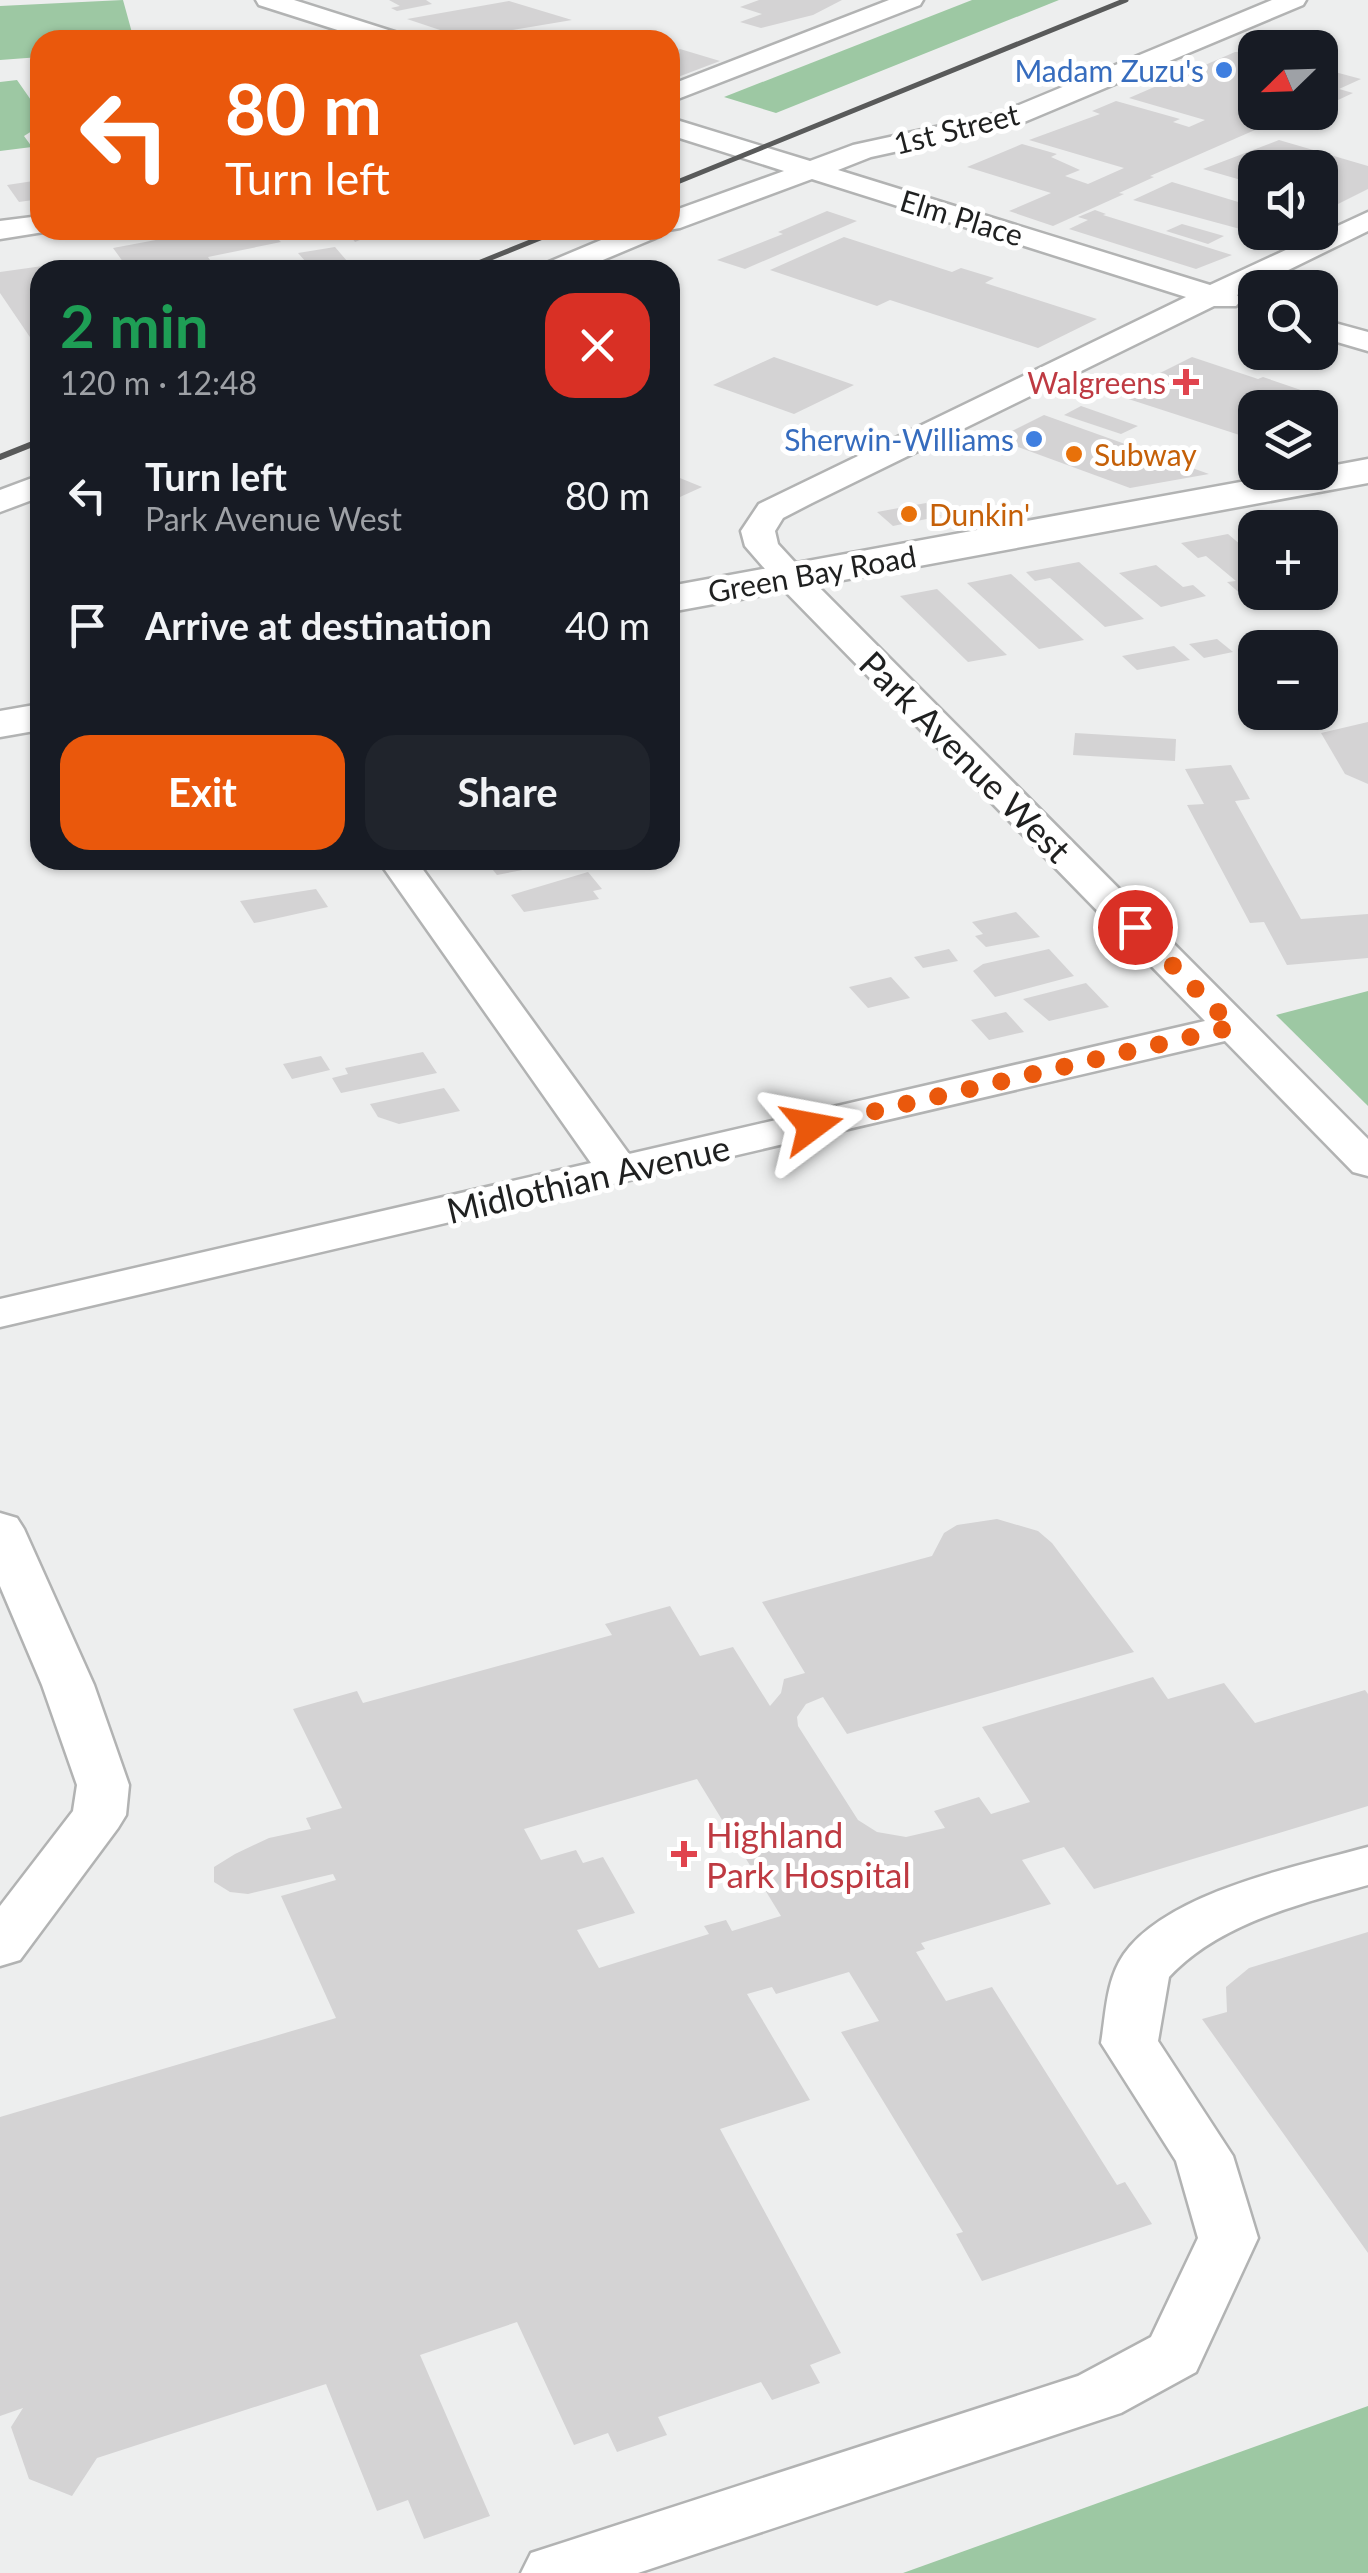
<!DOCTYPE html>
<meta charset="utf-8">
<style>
body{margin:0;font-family:Lato,sans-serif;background:#20242c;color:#f1f3f6;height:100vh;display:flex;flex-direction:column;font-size:38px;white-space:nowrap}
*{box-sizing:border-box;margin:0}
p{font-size:32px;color:#9ea1a6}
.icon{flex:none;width:55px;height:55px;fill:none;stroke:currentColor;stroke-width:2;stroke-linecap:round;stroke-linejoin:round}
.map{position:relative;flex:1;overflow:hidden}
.details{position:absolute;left:30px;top:260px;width:650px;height:610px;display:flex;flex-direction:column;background:#171b24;border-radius:30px;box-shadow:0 2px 8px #0004}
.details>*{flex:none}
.banner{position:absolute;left:30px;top:30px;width:650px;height:210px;border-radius:30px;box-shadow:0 2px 8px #0004;background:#ea580c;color:#fff;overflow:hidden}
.needle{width:65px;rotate:247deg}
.tools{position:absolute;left:1238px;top:30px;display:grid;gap:20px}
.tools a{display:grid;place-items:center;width:100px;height:100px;border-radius:20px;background:#171b24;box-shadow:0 2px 8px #0004;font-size:50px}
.pin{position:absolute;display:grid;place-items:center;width:85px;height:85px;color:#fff;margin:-42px;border:5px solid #fff;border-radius:50%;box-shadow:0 2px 10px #0007}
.me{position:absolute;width:110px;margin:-55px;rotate:77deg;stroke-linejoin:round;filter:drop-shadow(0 0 8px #0008)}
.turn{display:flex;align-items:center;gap:35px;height:210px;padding:0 30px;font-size:45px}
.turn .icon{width:130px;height:130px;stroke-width:2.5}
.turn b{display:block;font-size:70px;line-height:85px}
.round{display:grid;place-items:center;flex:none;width:105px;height:105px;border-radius:30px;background:#20242c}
.summary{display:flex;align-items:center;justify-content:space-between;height:170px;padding:0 30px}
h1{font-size:60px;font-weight:700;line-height:75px;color:#1e9e55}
.action{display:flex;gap:20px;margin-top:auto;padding:20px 30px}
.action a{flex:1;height:115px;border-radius:30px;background:#ea580c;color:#fff;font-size:40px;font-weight:700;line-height:115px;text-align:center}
.action a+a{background:#20242c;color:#f1f3f6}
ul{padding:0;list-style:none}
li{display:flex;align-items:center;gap:30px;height:130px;padding:0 30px}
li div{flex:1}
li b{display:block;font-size:38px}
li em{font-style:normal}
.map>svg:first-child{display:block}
</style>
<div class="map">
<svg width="1368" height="2573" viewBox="0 0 1368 2573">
<rect width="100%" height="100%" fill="#edeeee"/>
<g fill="#9dc8a3">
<path d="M123,0L134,40H40V57L0,60V6Z"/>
<path d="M972,0H1059L776,113L724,97Z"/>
<path d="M17,80L40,113V126L24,136L32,147L0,151V82Z"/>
<path d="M1368,991V1106L1276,1015Z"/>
<path d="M1368,2406V2573H903Z"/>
</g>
<g fill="#d4d3d4" fill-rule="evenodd">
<path d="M389,0H426L432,4L397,11L391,8L400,6Z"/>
<path d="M759,0H842L813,15L761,28L740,22L762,14L740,7Z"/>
<path d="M509,1L572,20L507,31L524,37L500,40L503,38L496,33L467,39L407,19Z"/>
<path d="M680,49L720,61L670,80V53Z"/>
<path d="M1255,51V112H1296L1150,176L1154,177L1119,193L1124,194L1053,226L1009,211L1051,193L967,167L1022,144L1057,154L1051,157L1080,170L1065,176L1088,184L1124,168L1029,140L1100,114L1092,111L1116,101L1180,119L1173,122L1189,127L1205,120L1129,98L1235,52Z"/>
<path d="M1320,68L1361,79L1339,89L1353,93L1323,107Z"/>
<path d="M1279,140L1368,166V189L1332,207L1320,203V168H1255V184L1203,169Z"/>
<path d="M40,180V199L19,202L7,185Z"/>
<path d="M1172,182L1255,207V233L1133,200Z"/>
<path d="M1095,210L1106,214L1103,215L1232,255L1196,269L1069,229L1088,220L1078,217Z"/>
<path d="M827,211L857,221L745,269L717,260L783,234L778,232Z"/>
<path d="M1182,224L1224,236L1208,244L1166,231Z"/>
<path d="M185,230H324V232L278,239L281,242L208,257L210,260L179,264L182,268L170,270H129L113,248L188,234Z"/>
<path d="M346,230H384L355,242Z"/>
<path d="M844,237L952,272L961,268L994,278L985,283L1097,319L1038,348L890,300L877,306L770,270Z"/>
<path d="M335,247L353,268L270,270L306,262L298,253Z"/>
<path d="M64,263L70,270H40V345L36,346L0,293V272Z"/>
<path d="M774,357L854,385L794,414L713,385Z"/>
<path d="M1192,357L1258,379L1263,377L1333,401L1321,408H1255V440L1116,395Z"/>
<path d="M1081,406L1138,426L1121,434L1064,415Z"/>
<path d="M1044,415L1209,474L1130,488L996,439Z"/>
<path d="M670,474L702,487L680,497L670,493Z"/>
<path d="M926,503L941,516L893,526L877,512Z"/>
<path d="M1228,534L1255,557V594L1243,596L1227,582L1236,581L1206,556L1198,558L1181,543Z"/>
<path d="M1079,562L1144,619L1105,627L1050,578L1035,581L1026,572Z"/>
<path d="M1156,565L1183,587L1193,585L1206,596L1161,607L1119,573Z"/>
<path d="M1011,574L1084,640L1039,649L967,583Z"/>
<path d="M937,589L1007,655L968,662L900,596Z"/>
<path d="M1217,639L1233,652L1204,658L1189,644Z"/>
<path d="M1174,646L1190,660L1137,670L1122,656Z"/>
<path d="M1368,722V784L1345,774L1321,733Z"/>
<path d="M1075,733L1176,739L1175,761L1073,755Z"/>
<path d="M1231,765L1250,799L1235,801L1301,919L1368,914V958L1287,965L1264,922L1250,923L1187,805L1204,804L1185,769Z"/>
<path d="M485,860H563L564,862L497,875Z"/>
<path d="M588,872L602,889L593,891L599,899L524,912L511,895Z"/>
<path d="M316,889L328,907L260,922L254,923L240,901Z"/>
<path d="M1016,912L1040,937L986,947L975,936L983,934L972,922Z"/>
<path d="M949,949L958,961L923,968L914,957Z"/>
<path d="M1049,949L1074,976L995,997L973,971L983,964Z"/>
<path d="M891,977L910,998L868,1008L849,987Z"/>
<path d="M1086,983L1109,1007L1049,1021L1023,999Z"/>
<path d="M1006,1012L1024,1032L989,1040L971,1020Z"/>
<path d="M423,1052L437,1073L341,1093L332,1078L348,1074L345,1068Z"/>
<path d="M321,1056L330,1070L292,1079L283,1064Z"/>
<path d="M444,1088L460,1111L399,1124L378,1117L370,1104Z"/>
<path d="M997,1519L1038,1531L1052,1543L1134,1652L847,1734L823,1697L806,1704L797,1717L798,1726L858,1820L877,1832L906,1837L945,1828L934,1811L979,1797L991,1814L1030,1802L982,1727L1153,1677L1168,1699L1224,1683L1255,1723L1365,1690L1368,1694V1806L1094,1889L1064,1847L1022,1860L1051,1904L921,1943L925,1949L916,1952L946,2001L992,1987L1117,2185L1125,2182L1152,2224L982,2281L956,2234L963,2232L841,2032L879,2021L849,1972L776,1994L772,1987L747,1994L810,2100L720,2129L841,2353L810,2365L820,2383L772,2400L761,2382L658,2417L667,2435L617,2452L608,2433L574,2445L517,2322L420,2355L490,2516L424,2539L408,2500L377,2511L326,2384L97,2458L72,2496L29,2479L11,2427L23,2408L0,2416V2117L336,2018L281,1896L336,1880L333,1874L248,1894L230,1892L214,1882V1867L235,1854L269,1838L311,1829L306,1818L342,1808L293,1709L357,1691L363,1703L612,1635L605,1624L670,1606L700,1656L733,1647L770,1706L781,1693L784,1679L805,1673L762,1602L932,1556L944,1533L957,1525ZM697,1779L781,1916L732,1931L726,1920L704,1926L709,1934L599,1968L577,1930L635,1913L603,1857L583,1863L576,1850L541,1860L524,1829Z"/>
<path d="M1368,1932V2253L1202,2019L1227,2012L1226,1987L1249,1968Z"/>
</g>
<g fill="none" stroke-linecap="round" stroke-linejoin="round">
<g stroke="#b2b3b3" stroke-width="5">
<g id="minor">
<path d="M256,0H294L404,35L408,40H369L259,5Z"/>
<path d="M889,0H923L920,5L670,102V85Z"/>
<path d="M1272,0H1306L1303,5L1017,125L871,157L838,170L1210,285L1368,212V231L1237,295L1241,300L1236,306H1214L812,503L783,518L775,531L778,544L802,570L1368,1139V1176L1353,1172L1225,1041L0,1327V1299L591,1163L378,860H416L629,1154L1205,1021L778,584L745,546L741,531L759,504L1186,297L812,179L680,228L668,230L670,212L784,171L670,135V118L810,161L853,145L1000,113Z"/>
<path d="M40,216V230L50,231L0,239V221Z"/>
<path d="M625,230H664L660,236L579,270H539L544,264Z"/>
<path d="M1320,319L1368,332V351L1320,337Z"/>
<path d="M40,475V497L0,512V490Z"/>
<path d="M0,1513L17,1518L24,1529L94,1685L129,1785L126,1815L118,1828L20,1960L0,1966V1906L73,1811L77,1785L42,1685L0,1586Z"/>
<path d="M1368,1847V1885C1300,1904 1219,1923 1169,1977L1158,2041L1233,2156L1258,2238L1196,2372L1121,2413L638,2573H521L531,2553L1078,2376L1151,2337L1198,2238L1176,2161L1101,2043C1106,2013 1106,1980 1124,1954C1168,1892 1298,1866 1368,1847Z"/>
</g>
</g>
<g stroke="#b2b3b3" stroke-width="5">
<g id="major">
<path d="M1368,459V483L670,612V586L1295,472H1320V468Z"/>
<path d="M40,704V730L0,737V711Z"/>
</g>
</g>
<use href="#minor" fill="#fff" fill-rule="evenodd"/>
<use href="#major" fill="#fff" fill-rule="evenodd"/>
<g stroke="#595a5a" stroke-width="5">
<path d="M670,185L1126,0"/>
<path d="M461,270L560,230"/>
</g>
<path stroke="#595a5a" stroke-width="6" d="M0,457L40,441"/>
</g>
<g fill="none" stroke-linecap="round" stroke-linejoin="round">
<path stroke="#ea580c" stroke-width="18" stroke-dasharray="0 32.4" d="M812,1126L1233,1027L1135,927"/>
</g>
<g fill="#3f7fe0" stroke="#fff" stroke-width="4">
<circle cx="1224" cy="70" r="10"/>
<circle cx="1034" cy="439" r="10"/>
</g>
<g fill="#e0444e" stroke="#fff" stroke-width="4">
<path d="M1181 367h10v10h10v10h-10v10h-10v-10h-10v-10h10z"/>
<path d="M679 1839h10v10h10v10h-10v10h-10v-10h-10v-10h10z"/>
</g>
<g fill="#e8710a" stroke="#fff" stroke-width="4">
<circle cx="1074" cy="454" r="10"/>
<circle cx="909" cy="514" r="10"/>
</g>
<g text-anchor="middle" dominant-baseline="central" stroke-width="10" stroke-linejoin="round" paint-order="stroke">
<g font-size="30" fill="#366cbe" stroke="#fff" text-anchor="end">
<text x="1204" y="70">Madam Zuzu's</text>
<text x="1014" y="439">Sherwin-Williams</text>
</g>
<g font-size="30" fill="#1f2020" stroke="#fff">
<text transform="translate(956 128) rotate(-14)">1st Street</text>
<text transform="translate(962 217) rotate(17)">Elm Place</text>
<text transform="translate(812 573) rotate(-10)">Green Bay Road</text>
</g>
<g font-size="30" fill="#be3a42" stroke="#fff" text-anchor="end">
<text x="1166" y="382">Walgreens</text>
</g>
<g font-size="30" fill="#c56008" stroke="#fff" text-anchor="start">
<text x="1094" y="454">Subway</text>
<text x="929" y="514">Dunkin'</text>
</g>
<g font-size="35" fill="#1f2020" stroke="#fff">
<text transform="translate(966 756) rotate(45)">Park Avenue West</text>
<text transform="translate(588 1178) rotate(-13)">Midlothian Avenue</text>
</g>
<g font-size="35" fill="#be3a42" stroke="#fff" text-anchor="start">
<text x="706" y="1834">Highland<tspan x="706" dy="40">Park Hospital</tspan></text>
</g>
</g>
</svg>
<div class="tools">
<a><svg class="needle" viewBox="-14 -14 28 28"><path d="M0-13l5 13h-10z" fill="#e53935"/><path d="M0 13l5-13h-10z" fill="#9ea1a6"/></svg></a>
<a><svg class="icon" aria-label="sound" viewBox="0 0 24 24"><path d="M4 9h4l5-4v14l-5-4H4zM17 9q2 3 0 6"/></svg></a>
<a><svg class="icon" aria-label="search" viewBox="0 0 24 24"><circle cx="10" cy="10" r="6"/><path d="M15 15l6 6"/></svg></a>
<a><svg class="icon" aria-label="layers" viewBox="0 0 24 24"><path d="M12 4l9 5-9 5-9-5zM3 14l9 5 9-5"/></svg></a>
<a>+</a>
<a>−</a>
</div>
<div class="pin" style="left:1135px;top:927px;background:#d93025"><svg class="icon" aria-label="arrive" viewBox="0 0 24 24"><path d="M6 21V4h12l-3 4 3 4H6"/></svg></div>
<svg class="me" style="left:812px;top:1126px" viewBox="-20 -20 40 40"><path d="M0-17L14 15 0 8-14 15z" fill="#ea580c" stroke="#fff" stroke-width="4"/></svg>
<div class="banner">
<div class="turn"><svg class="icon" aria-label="left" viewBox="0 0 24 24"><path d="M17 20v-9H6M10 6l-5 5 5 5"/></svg><div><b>80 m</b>Turn left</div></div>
</div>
<section class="details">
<div class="summary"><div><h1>2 min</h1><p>120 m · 12:48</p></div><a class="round" style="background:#d93025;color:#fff"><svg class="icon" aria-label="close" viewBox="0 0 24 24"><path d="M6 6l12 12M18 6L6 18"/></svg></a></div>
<ul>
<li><svg class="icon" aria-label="left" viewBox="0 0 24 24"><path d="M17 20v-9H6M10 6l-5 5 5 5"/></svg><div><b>Turn left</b><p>Park Avenue West</p></div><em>80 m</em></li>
<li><svg class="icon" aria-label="arrive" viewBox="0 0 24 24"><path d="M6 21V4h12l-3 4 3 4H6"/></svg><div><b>Arrive at destination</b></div><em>40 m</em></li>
</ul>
<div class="action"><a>Exit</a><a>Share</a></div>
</section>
</div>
